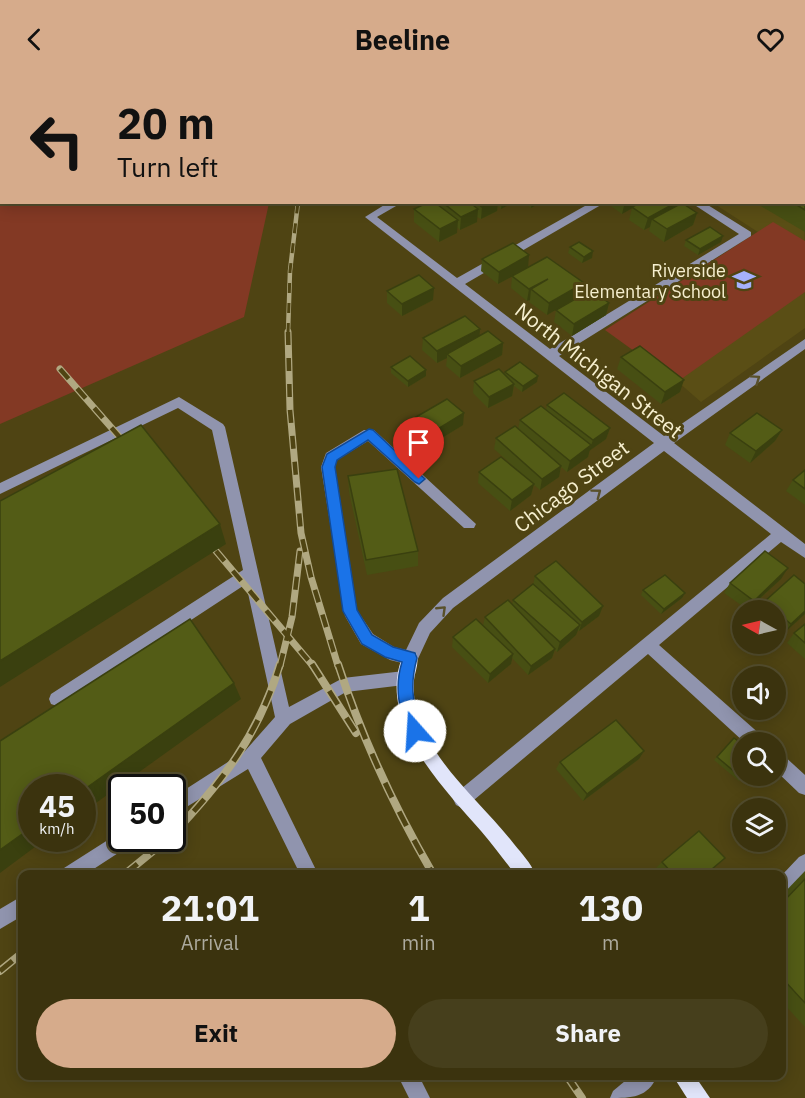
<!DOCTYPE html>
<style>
body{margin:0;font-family:"IBM Plex Sans",sans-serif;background:#463f1c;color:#f1f3f6;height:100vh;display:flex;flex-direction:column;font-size:22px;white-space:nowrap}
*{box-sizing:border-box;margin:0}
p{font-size:20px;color:#acaa9e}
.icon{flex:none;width:33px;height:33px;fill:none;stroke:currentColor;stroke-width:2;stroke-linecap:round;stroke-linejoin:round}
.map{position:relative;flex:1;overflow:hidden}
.sheet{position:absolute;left:18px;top:792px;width:768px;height:210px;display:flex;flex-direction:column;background:#3b330e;border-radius:12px;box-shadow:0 3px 15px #0003,0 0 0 2px #544e2e}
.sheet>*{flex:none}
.guide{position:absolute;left:0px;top:0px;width:806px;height:126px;box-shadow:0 3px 15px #0003,0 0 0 2px #544e2e;background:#d6ab8b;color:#111;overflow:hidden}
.needle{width:39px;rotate:278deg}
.controls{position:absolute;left:732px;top:522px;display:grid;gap:12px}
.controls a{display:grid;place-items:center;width:54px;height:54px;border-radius:50%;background:#3b330e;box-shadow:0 3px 15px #0003,0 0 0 2px #544e2e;font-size:30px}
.speed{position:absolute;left:18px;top:696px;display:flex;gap:12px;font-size:30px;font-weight:700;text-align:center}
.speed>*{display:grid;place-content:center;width:78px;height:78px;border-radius:50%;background:#3b330e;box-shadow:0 3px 15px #0003,0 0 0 2px #544e2e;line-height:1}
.speed small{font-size:15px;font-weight:400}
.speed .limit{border:3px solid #111;border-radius:9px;background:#fff;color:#111}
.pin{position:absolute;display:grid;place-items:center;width:51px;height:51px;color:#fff;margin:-62px -26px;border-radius:50% 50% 50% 0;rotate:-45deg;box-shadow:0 0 6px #0007}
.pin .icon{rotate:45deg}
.me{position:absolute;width:66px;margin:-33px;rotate:341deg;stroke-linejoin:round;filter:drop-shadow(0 0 4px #0008)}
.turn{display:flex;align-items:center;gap:21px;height:126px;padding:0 18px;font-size:27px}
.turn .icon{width:78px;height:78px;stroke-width:2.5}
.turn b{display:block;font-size:42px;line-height:51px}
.eta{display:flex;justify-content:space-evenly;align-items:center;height:102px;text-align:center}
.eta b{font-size:36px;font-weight:700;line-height:42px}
.button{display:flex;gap:12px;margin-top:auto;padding:12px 18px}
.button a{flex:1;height:69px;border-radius:36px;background:#d6ab8b;color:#111;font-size:24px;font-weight:700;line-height:69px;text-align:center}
.button a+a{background:#463f1c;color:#f1f3f6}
header{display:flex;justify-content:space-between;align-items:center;height:78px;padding:0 18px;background:#d6ab8b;color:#111;font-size:27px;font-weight:700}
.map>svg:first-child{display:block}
</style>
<header><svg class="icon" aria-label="back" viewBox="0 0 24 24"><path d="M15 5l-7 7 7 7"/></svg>Beeline<svg class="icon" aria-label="heart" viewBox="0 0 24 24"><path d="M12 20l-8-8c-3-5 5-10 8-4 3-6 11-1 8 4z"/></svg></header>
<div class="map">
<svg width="805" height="1020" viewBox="0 0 805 1020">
<rect width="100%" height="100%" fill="#4f4413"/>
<path fill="#5a4e15" d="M804,20L805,250L701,324L677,303L758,154L713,125L804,124Z"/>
<g fill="#833924">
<path d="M0,0H290L2,2V124L269,125L244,239L0,346Z"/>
<path d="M773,144L805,163V214L677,304L605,252Z"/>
</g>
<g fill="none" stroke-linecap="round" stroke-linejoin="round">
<g fill="#9094ae" fill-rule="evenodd">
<path d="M447,0H459L446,2Z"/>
<path d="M482,0H492L493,2H483Z"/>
<path d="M641,0H652L640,2Z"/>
<path d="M773,0H784L785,2H774Z"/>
<rect x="804" y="8" width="1" height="6"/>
<path d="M389,124H403L377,139L457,200L592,124H606L465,206L550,271L739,156L690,124H703L751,154V158L559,278L664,358L805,261V271L674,365L805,466V480L781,464L659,567L762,658L764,664H744L648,576L468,727L462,730L456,727L453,721L456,715L771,456L664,373L453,530L430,555L416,585L410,587L390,582L361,566L345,538L321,389L326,375L364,352H374L476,446L474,450H464L368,363L337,382L335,389L357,532L373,556L394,569L406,572L419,545L443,520L654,365L365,139Z"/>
<path d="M179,319L223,346L225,349L289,629L343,600L404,593L410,595L412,600L410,605L404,607L346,614L290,646L261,680L318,796H300L248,691L172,738V720L245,673L275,639L246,506L63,626L57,628L51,626L49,621L51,616L243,492L212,352L178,330L0,416V405Z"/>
<path d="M776,674L782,676L805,697V717L799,715L776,693Z"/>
<path d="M122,753V760H135L132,766L86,796H61L64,790Z"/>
<path d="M805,776V798L788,816L782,819V797L799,779Z"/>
<path d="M22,818V838L0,851V831Z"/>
<path d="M398,998H419L430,1020H409Z"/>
<path d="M631,998H657C648,1020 631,1020 610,1020L613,1013Z"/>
</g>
<g fill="#e1e5fa" fill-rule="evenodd">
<path d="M410,573L416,575C420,584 415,593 414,602C412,621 418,642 427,659C449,700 487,731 514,766C522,776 531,785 535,796H515C504,782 493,767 481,753C442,708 374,641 404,575Z"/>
<path d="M673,998H695L710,1020H687Z"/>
</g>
<g stroke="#b0a881" stroke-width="4.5">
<path id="rail-far2" d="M288,255L290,193L298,124"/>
</g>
<g stroke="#b0a881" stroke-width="7">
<g id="rail-far1">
<path d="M288,254L290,332L301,455L311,499L338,588"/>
<path d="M60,291L131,372"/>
<path d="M216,473L313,588"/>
<path d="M280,588L292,539L300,473"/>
</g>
</g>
<g stroke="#b0a881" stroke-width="8">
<g id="rail">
<path d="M312,586L356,655"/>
<path d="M338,586C362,660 394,729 433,796"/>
<path d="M172,757C223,703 258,658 280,586"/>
<path d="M125,796L169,760"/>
<path d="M0,893L22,875"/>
<path d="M567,998L582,1020"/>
</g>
</g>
<use href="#rail-far2" stroke="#4f4413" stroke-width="3" stroke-dasharray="10" stroke-linecap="butt"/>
<use href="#rail-far1" stroke="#4f4413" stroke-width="4.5" stroke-dasharray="13" stroke-linecap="butt"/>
<use href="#rail" stroke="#4f4413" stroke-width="5" stroke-dasharray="16" stroke-linecap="butt"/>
</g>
<g fill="#474f13">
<path d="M805,57V154L754,124H804Z"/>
<path d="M437,124H514L501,131L498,128L497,133L481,141L477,139V144L460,152L457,149V155L439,164L414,144V131L437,126Z"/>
<path d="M523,124H542L531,130Z"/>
<path d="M607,124H678L677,128L697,135L693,147L664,164L649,153L650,149L644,152L629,142L632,130L622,136L607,125Z"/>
<path d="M686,162L721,164L698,177L684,168Z"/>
<path d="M570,169L592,180L582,185L568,175Z"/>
<path d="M482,181L528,190L584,205L581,217L547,237L529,224L530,222L527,223L511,210L512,198L520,194L498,206L481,193Z"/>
<path d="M387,213L433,222L402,238L387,225Z"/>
<path d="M609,225L606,237L572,258L554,244L556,232Z"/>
<path d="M480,251L479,258L503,265L502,277L460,300L446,288L447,280L437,285L422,272L423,260Z"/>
<path d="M621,279L680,314L661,326L617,291Z"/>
<path d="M391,289L426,292V298L408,309L391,295Z"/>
<path d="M505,294L537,304L522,314L514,308L512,318L488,330L473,315L474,303L504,297Z"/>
<path d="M547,327L610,350L606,361L589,373L588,379L567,394L561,389L559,399L540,412L534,407L531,417L510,433L478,405L479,394L523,397L494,371L496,360L518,351L520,342L546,332Z"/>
<path d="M416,339L463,347L432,366L416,351Z"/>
<path d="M782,352L775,363L750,385L725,367L730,355Z"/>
<path d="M805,392V427L786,413L793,402Z"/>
<path d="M348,398L418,473V488L367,497L349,414Z"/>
<path d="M535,498L603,528L599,538L579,553L578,552L576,557L557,574L555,572L552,580L528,597L512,580L511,586L488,605L452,569L453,559L483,547L485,539L512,527L513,522L533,507Z"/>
<path d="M781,501L748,532L724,515L730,505Z"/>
<path d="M805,506V536L784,555L776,549V532H758L764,524Z"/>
<path d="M643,512L685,515L682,520L661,536L641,517Z"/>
<path d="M805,546V581L787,565L794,555Z"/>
<path d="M734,660L744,698L739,703L714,682Z"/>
<path d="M644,673L639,681L583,723L556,691L560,684Z"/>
<path d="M662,784L706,796H662L656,790Z"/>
<path d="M805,793V949L782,924V817Z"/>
</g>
<g fill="#3a400f">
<path d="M491,124H498L497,133L481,141L482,129Z"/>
<path d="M502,124H514L501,131Z"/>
<path d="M532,124H542L531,130Z"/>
<path d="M625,124H643L622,136Z"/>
<path d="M677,124H678L675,136L652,141L650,149L644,152L648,140Z"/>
<path d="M478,131L477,144L460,152L461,139Z"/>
<path d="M697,135L693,147L664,164L667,151Z"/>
<path d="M458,142L457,155L439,164L440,151Z"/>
<path d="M723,158L721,164L698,177L700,171Z"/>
<path d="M593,173L592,180L582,185L584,179Z"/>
<path d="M529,177L528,190L498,206L499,194Z"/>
<path d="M548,201L531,211L530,222L527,223L529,211Z"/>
<path d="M584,205L581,217L547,237L549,225Z"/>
<path d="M434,210L433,222L402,238V226Z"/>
<path d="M609,225L606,237L572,258L574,246Z"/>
<path d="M480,251L479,263L447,276V280L437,285V273Z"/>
<path d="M503,265L502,277L460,300L461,288Z"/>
<path d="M426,292V298L408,309V303Z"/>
<path d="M538,298L537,304L522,314L523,308Z"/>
<path d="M684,302L680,314L661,326L665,314Z"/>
<path d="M514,306L512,318L488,330L489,319Z"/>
<path d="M464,335L463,347L432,366L433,354Z"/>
<path d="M610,350L606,361L589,373L593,362Z"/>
<path d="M782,352L775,363L750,385L756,373Z"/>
<path d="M591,367L588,379L567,394L570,383Z"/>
<path d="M561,388L559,399L540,412L542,401Z"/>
<path d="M534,406L531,417L510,433L512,422Z"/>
<path d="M220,446L226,466L0,609V583Z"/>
<path d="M788,490L781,501L747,532L754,523Z"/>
<path d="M685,515L682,520L661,536L664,531Z"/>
<path d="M603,528L599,538L579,553L582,544Z"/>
<path d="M805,533V536L784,555L791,546Z"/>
<path d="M580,547L576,557L557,574L560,564Z"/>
<path d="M555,571L552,580L528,597L531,588Z"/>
<path d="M513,576L511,586L488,605L490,596Z"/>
<path d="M234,605L241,621L82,735V713Z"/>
<path d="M644,673L639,681L583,723L587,716Z"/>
<path d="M32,749V760H47L0,795V772Z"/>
</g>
<g fill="#535c16" stroke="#3a400f" stroke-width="1.5">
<path d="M381,0H406V1L404,2H383Z"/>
<path d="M675,0H703L706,2H678Z"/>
<path d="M709,0H734L731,2H712Z"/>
<path d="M805,57V132L792,124H804V58Z"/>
<path d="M429,124H434L458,142L440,151L414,131Z"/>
<path d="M442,124H469L478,131L461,139Z"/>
<path d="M476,124H491L482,129Z"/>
<path d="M642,124H677L648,140L632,129Z"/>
<path d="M682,125L697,135L667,151L652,141Z"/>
<path d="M710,149L723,158L700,171L686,162Z"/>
<path d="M579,164L593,173L584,179L570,169Z"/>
<path d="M513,165L529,177L499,194L482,181Z"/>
<path d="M547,179L584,205L549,225L531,211L548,201L529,211L512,198Z"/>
<path d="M419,197L434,210L402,226L387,213Z"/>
<path d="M591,212L609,225L574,246L556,232Z"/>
<path d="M465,238L480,251L437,273L423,260Z"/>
<path d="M488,253L503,265L461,288L447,276Z"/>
<path d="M640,268L684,302L665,314L621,279Z"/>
<path d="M410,278L426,292L408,303L391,289Z"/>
<path d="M520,284L538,298L523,308L505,294Z"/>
<path d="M499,291L514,306L489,319L474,303Z"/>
<path d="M564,315L610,350L593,362L547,327Z"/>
<path d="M447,321L464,335L433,354L416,339Z"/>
<path d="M541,328L591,367L570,383L520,342Z"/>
<path d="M757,335L782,352L756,373L730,355Z"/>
<path d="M141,347L220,446L0,583V423Z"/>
<path d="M515,348L561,388L542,401L496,360Z"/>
<path d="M501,379L534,406L512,422L479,394Z"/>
<path d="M397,391L418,473L366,482L348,398Z"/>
<path d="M805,392V411L793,402Z"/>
<path d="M765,473L788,490L754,523L730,505Z"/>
<path d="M556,483L603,528L582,544L535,498Z"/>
<path d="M665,497L685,515L664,531L643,512Z"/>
<path d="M794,497L805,506V533L791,546L764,524Z"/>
<path d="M533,506L580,547L560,564L513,522Z"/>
<path d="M508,522L555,571L531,588L485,539Z"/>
<path d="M190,541L234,605L82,713V710H32V749L0,772V663Z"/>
<path d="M476,541L513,576L490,596L453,559Z"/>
<path d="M805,546V565L794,555Z"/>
<path d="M616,642L644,673L587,716L560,684Z"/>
<path d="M734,660L742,666V698H744L742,700L717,679Z"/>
<path d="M699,753L725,780L706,796H673L662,784Z"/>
<path d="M805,801V925L782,900V825Z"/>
</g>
<defs><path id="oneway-chevron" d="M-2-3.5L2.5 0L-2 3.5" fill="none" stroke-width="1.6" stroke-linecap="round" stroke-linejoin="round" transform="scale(1.5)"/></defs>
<g stroke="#59502a">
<use href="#oneway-chevron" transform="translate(756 301) rotate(-35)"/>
<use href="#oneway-chevron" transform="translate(597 415) rotate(-37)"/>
<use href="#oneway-chevron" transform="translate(442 532) rotate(-44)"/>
</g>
<path fill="#1a73e8" stroke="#114b97" stroke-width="1.5" d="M369,351L373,352L425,401L419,406L415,404L368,362L337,382L335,389L357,532L372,557L393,569L415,575L417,580C409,610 413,624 423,653L421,658L415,660L410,658C399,633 394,610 402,584L385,579L362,566L343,533L322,389L327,376Z"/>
<defs>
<g id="school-bare" transform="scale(1.8)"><path d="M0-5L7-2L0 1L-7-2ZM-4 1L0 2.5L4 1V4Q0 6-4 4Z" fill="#a5b1fc" stroke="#4f4413" stroke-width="2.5" paint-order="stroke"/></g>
</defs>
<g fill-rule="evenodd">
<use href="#school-bare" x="744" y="202"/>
</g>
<g text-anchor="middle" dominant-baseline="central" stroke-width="6" stroke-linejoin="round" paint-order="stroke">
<g font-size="18" fill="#f6efcf" stroke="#4f4413" text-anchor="end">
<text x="726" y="192">Riverside<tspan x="726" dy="21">Elementary School</tspan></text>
</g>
<g font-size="21" fill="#f6efcf" stroke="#4f4413">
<text transform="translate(599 292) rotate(38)">North Michigan Street</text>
<text transform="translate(571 408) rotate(-37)">Chicago Street</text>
</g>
</g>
</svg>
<div class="controls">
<a><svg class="needle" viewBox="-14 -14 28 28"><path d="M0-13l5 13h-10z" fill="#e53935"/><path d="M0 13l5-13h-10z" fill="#acaa9e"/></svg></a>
<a><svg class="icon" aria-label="sound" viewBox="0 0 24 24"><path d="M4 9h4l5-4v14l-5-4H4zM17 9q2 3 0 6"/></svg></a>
<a><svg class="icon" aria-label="search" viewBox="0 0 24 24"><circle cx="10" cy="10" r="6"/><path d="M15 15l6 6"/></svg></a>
<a><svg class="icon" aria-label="layers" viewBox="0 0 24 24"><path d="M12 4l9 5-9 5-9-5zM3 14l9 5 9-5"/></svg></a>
</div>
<div class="speed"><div>45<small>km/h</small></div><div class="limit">50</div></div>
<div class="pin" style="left:419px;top:401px;background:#d93025"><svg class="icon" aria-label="arrive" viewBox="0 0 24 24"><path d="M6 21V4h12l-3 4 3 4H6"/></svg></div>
<svg class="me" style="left:415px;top:653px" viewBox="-20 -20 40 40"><circle r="19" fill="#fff"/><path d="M0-13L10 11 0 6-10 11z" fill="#1a73e8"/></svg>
<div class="guide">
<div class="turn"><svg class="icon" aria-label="left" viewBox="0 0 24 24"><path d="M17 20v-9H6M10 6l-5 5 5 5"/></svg><div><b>20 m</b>Turn left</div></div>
</div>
<section class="sheet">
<div class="eta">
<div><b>21:01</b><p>Arrival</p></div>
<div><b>1</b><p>min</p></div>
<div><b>130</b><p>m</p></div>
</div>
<div class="button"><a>Exit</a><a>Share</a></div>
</section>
</div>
